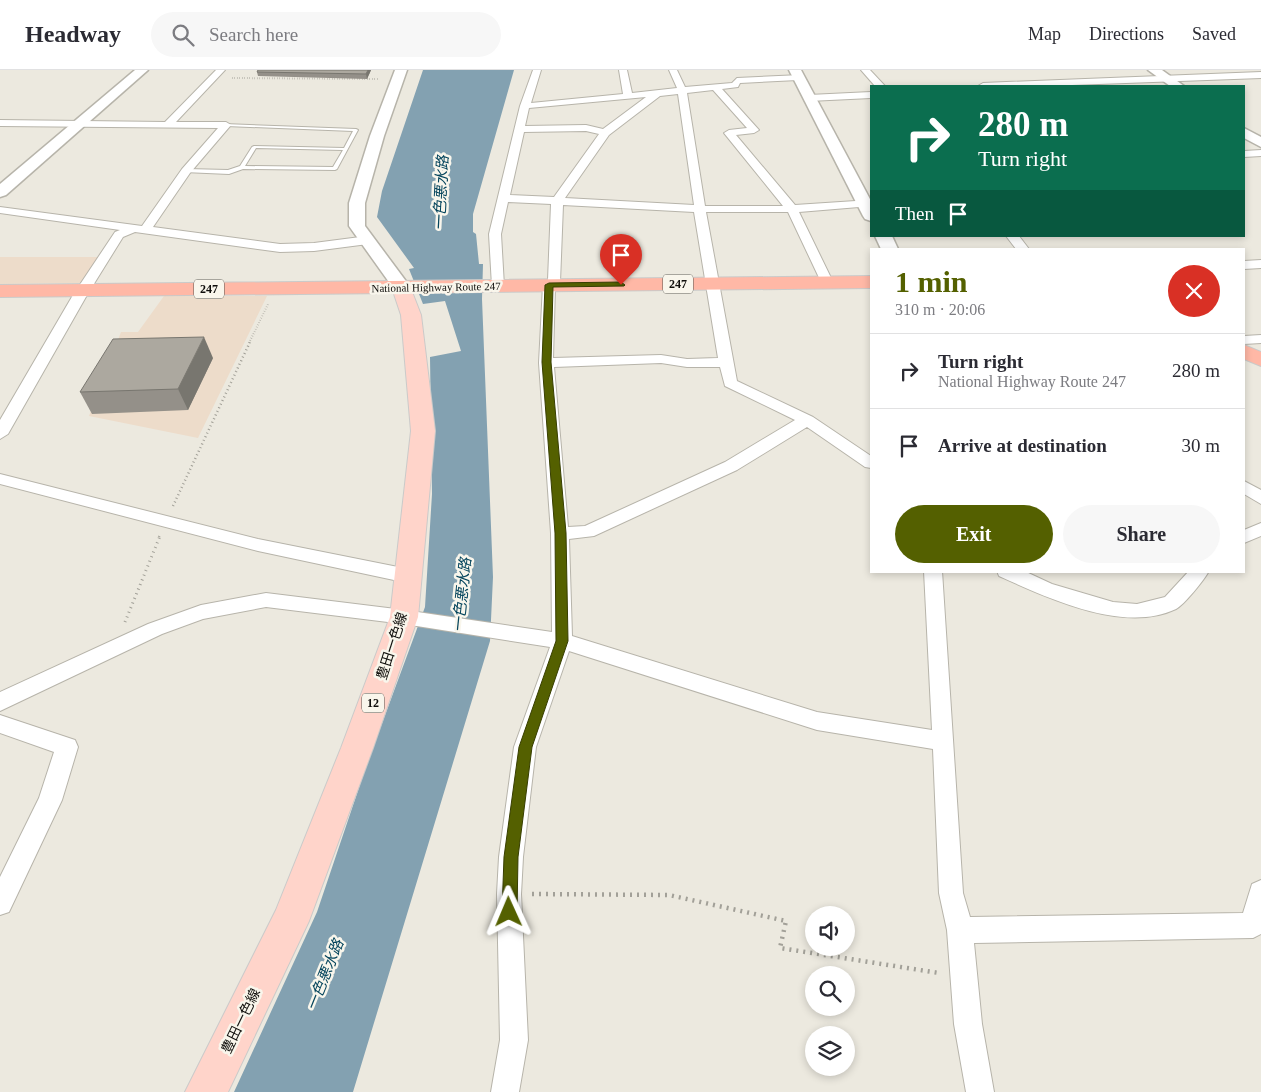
<!DOCTYPE html>
<meta charset="utf-8">
<style>
body{margin:0;font-family:"Times New Roman","Noto Sans JP",serif;background:#f7f7f7;color:#2b2b33;height:100vh;display:flex;flex-direction:column;font-size:19px;white-space:nowrap}
*{box-sizing:border-box;margin:0}
p{font-size:16px;color:#7c7c81}
.icon{flex:none;width:28px;height:28px;fill:none;stroke:currentColor;stroke-width:2;stroke-linecap:round;stroke-linejoin:round}
.map{position:relative;flex:1;overflow:hidden}
.details{position:absolute;left:870px;top:178px;width:375px;height:325px;display:flex;flex-direction:column;background:#fff;border-radius:0px;box-shadow:0 2px 8px #0003}
.details>*{flex:none}
.hud{position:absolute;left:870px;top:15px;width:375px;height:152px;border-radius:0px;box-shadow:0 2px 8px #0003;background:#0b6e4f;color:#fff;overflow:hidden}
.tools{position:absolute;left:805px;top:836px;display:grid;gap:10px}
.tools a{display:grid;place-items:center;width:50px;height:50px;border-radius:50%;background:#fff;box-shadow:0 2px 8px #0003;font-size:25px}
.pin{position:absolute;display:grid;place-items:center;width:42px;height:42px;color:#fff;margin:-51px -21px;border-radius:50% 50% 50% 0;rotate:-45deg;box-shadow:0 0 5px #0007}
.pin .icon{rotate:45deg}
.me{position:absolute;width:55px;margin:-28px;rotate:359deg;stroke-linejoin:round;filter:drop-shadow(0 0 4px #0008)}
.turn{display:flex;align-items:center;gap:18px;height:105px;padding:0 25px;font-size:22px}
.turn .icon{width:65px;height:65px;stroke-width:2.5}
.turn b{display:block;font-size:35px;line-height:42px}
.then{display:flex;align-items:center;height:48px;padding:0 25px;background:#0003;gap:10px;font-size:19px}
.round{display:grid;place-items:center;flex:none;width:52px;height:52px;border-radius:26px;background:#f7f7f7}
.head{display:flex;align-items:center;justify-content:space-between;height:85px;padding:0 25px}
h1{font-size:30px;font-weight:700;line-height:38px;color:#546000}
.primary-button{display:flex;gap:10px;margin-top:auto;padding:10px 25px}
.primary-button a{flex:1;height:58px;border-radius:30px;background:#546000;color:#fff;font-size:20px;font-weight:700;line-height:58px;text-align:center}
.primary-button a+a{background:#f7f7f7;color:#2b2b33}
ul{padding:0;list-style:none}
li{display:flex;align-items:center;gap:15px;height:75px;padding:0 25px;border-top:1px solid #e1e1e2}
li div{flex:1}
li b{display:block;font-size:19px}
li em{font-style:normal}
header{display:flex;align-items:center;gap:30px;box-sizing:border-box;height:70px;padding:0 25px;background:#fff;border-bottom:1px solid #e1e1e2}
header strong{font-size:24px}
nav{display:flex;gap:28px;margin-inline-start:auto;font-size:18px}
.search{width:350px;height:45px;background:#f7f7f7;display:flex;align-items:center;gap:12px;box-sizing:border-box;padding:0 18px;border-radius:28px;color:#7c7c81;font-size:19px}
.map>svg:first-child{display:block}
</style>
<header>
<strong>Headway</strong>
<div class="search"><svg class="icon" aria-label="search" viewBox="0 0 24 24"><circle cx="10" cy="10" r="6"/><path d="M15 15l6 6"/></svg>Search here</div>
<nav><a>Map</a><a>Directions</a><a>Saved</a></nav>
</header>
<div class="map">
<svg width="1261" height="1022" viewBox="0 0 1261 1022">
<rect width="100%" height="100%" fill="#ece9df"/>
<g fill="#eddcca">
<path d="M0,187H99L85,213L0,214Z"/>
<path d="M164,226H267L198,368L89,346L121,262H138Z"/>
</g>
<path fill="#83a1b1" d="M423,0H514L473,144V162L476,164L479,194H483L482,229L493,507L490,571L353,1022H234L317,842L367,694L425,537L432,424L430,287L461,281L445,231L423,234L409,199L414,198L377,147L382,121Z"/>
<g fill="none" stroke-linecap="round" stroke-linejoin="round">
<g stroke="#b7b4aa" stroke-width="2">
<path id="lane" d="M224,54L356,59L358,60L337,99L335,100L243,99L229,104L184,102V100L186,99L228,100L240,96L252,77L254,76L344,78L353,61L226,56H224ZM256,78L343,80L333,97L245,96Z"/>
</g>
<g stroke="#b7b4aa" stroke-width="2">
<g id="street">
<path d="M216,0H225L176,52H226L231,55L190,103L153,157L280,174L314,173L368,166L374,170L368,174L314,181L280,182L135,162L123,167L87,225L8,364L0,369V350L73,225L115,162L120,160L0,143V137L142,156L182,99L218,58L0,56V50L165,52Z"/>
<path d="M533,0H541L531,33L623,24L619,0H627L632,23L677,18L669,0H677L685,17L732,13L737,8L801,5V9L798,10L740,13L738,17L722,19L759,60L754,63L736,65L795,135L871,130V136L799,142L834,214L828,218L822,214L788,142H706L737,311L813,347L871,386V398L865,397L807,357L737,400L594,466L569,469L572,566L817,642L932,660L924,501H942L963,823L970,847L1243,843L1252,814L1261,810V864L1253,868L974,873L982,954L994,1022H966L954,954L947,860L939,823L933,679L817,660L569,581L536,677L523,787L521,824L528,970L519,1022H491L500,970L497,824L499,787L514,677L550,577L404,554L266,537L203,549L162,564L0,641V622L148,554L201,535L266,523L404,540L552,562L551,463L539,293L543,215L548,210L551,134L508,132L501,164L504,216L498,220L492,216L489,164L520,36ZM713,20L747,58L729,60L724,63L783,136H705L687,23ZM678,24L694,135L565,128L609,65L660,26ZM646,27L603,59L586,55L525,56L529,38ZM586,61L599,64L554,127L510,125L524,62ZM563,135L694,142L718,288L687,289L661,285L553,288L555,217L560,212ZM661,293L687,297H720L725,316L795,350L725,392L585,456L568,457L554,297Z"/>
<path d="M861,0H870L885,16H875Z"/>
<path d="M1261,2V8L1045,16H978L983,13Z"/>
<path d="M871,22V28L809,31L804,28L809,25Z"/>
<path d="M1261,80V86L1244,87V81Z"/>
<path d="M1006,166H1019L1029,179H1016Z"/>
<path d="M1261,190V198L1244,199V191Z"/>
<path d="M1261,265V273L1244,274V266Z"/>
<path d="M0,404L258,469L408,499L415,501L417,506L415,511L408,513L258,481L0,414Z"/>
<path d="M1244,411L1261,420V434L1244,424Z"/>
<path d="M1261,453V466L1244,473V460Z"/>
<path d="M997,501H1024L1052,514L1113,532L1137,534L1165,527L1189,501H1209C1204,510 1184,535 1176,539C1124,564 1048,528 999,506Z"/>
<path d="M0,645L75,670L78,677L62,730L9,842L0,845V807L39,728L54,682L0,663Z"/>
</g>
</g>
<g stroke="#b7b4aa" stroke-width="3">
<g id="secondary">
<path d="M135,0H148L6,125L0,127V114Z"/>
<path d="M395,0H407L384,66L365,133V156L411,218L408,222H396L349,156V133L370,66Z"/>
<path d="M789,0H801L871,131V151L865,149L863,146Z"/>
<path d="M1148,0H1162L1184,16H1170Z"/>
<path d="M1244,58L1261,67V77L1244,68Z"/>
<path d="M875,166H892L898,179H881Z"/>
</g>
</g>
<g stroke="#cacac9" stroke-width="2">
<path id="primary" d="M402,212L409,214L421,245L435,361L418,547L373,678L309,851L228,1022H185L276,840L341,678L390,547L411,361L401,245L392,218L395,214Z"/>
</g>
<g stroke="#cacac9" stroke-width="2">
<g id="highway">
<path d="M871,206V218L0,227V215Z"/>
<path d="M1244,275L1261,282V296L1244,289Z"/>
</g>
</g>
<g stroke="#a2a098" stroke-width="2" stroke-dasharray="0.5 2" stroke-linecap="butt">
<path d="M232,8L378,9"/>
<path d="M249,273L268,234"/>
</g>
<g stroke="#a2a098" stroke-width="2.5" stroke-dasharray="1 3" stroke-linecap="butt">
<path d="M173,436L250,272"/>
<path d="M159,467L160,465"/>
</g>
<path stroke="#a2a098" stroke-width="3" stroke-dasharray="1 4" stroke-linecap="butt" d="M125,552L160,466"/>
<path stroke="#a2a098" stroke-width="4.5" stroke-dasharray="2 5" stroke-linecap="butt" d="M532,824L669,825L786,851L780,878L939,903"/>
<use href="#lane" fill="#fff" fill-rule="evenodd"/>
<use href="#street" fill="#fff" fill-rule="evenodd"/>
<use href="#secondary" fill="#fff" fill-rule="evenodd"/>
<use href="#primary" fill="#ffd4ca" fill-rule="evenodd"/>
<use href="#highway" fill="#ffb8a6" fill-rule="evenodd"/>
</g>
<g fill="#949089">
<path d="M371,0L367,9L258,6L257,2Z"/>
<path d="M213,288L188,340L92,344L80,322Z"/>
</g>
<g fill="#78766f">
<path d="M368,0H371L367,9L366,4Z"/>
<path d="M204,267L213,288L188,340L178,319Z"/>
</g>
<g fill="#aca89f" stroke="#78766f">
<path d="M258,0H368L366,4L257,2Z"/>
<path d="M204,267L178,319L80,322L113,269Z"/>
</g>
<path fill="#546000" stroke="#373e00" d="M621,212L625,215L624,216L553,217L551,292L566,463L568,571L532,677L518,787L517,842L515,847L509,850L504,847L502,842L504,787L519,677L556,571L555,463L542,292L545,215L549,213Z"/>
<g text-anchor="middle" dominant-baseline="central" stroke-width="5" stroke-linejoin="round" paint-order="stroke">
<g font-size="11" fill="#0f0e0b" stroke="#f9f6ec">
<text transform="translate(436 217) rotate(-1)">National Highway Route 247</text>
</g>
<g fill="#f9f6ec" stroke="#55544e" stroke-width="1">
<rect x="663" y="204.5" width="30" height="19" rx="4"/>
<rect x="194" y="209.5" width="30" height="19" rx="4"/>
<rect x="362" y="623.5" width="22" height="19" rx="4"/>
</g>
<g font-size="12" font-weight="bold" fill="#0f0e0b">
<text x="678" y="214">247</text>
<text x="209" y="219">247</text>
<text x="373" y="633">12</text>
</g>
<g font-size="14" fill="#0f0e0b" stroke="#f9f6ec">
<text transform="translate(392 576) rotate(-72)">豊田一色線</text>
<text transform="translate(241 951) rotate(-64)">豊田一色線</text>
</g>
<g font-size="15" font-style="italic" fill="#04445c" stroke="#f9f6ec">
<text transform="translate(441 123) rotate(-87)">一色悪水路</text>
<text transform="translate(462 525) rotate(-84)">一色悪水路</text>
<text transform="translate(325 905) rotate(-68)">一色悪水路</text>
</g>
</g>
</svg>
<div class="tools">
<a><svg class="icon" aria-label="sound" viewBox="0 0 24 24"><path d="M4 9h4l5-4v14l-5-4H4zM17 9q2 3 0 6"/></svg></a>
<a><svg class="icon" aria-label="search" viewBox="0 0 24 24"><circle cx="10" cy="10" r="6"/><path d="M15 15l6 6"/></svg></a>
<a><svg class="icon" aria-label="layers" viewBox="0 0 24 24"><path d="M12 4l9 5-9 5-9-5zM3 14l9 5 9-5"/></svg></a>
</div>
<div class="pin" style="left:621px;top:215px;background:#d93025"><svg class="icon" aria-label="arrive" viewBox="0 0 24 24"><path d="M6 21V4h12l-3 4 3 4H6"/></svg></div>
<svg class="me" style="left:509px;top:842px" viewBox="-20 -20 40 40"><path d="M0-17L14 15 0 8-14 15z" fill="#546000" stroke="#fff" stroke-width="4"/></svg>
<div class="hud">
<div class="turn"><svg class="icon" aria-label="right" viewBox="0 0 24 24"><path d="M7 20v-9h11M14 6l5 5-5 5"/></svg><div><b>280 m</b>Turn right</div></div>
<div class="then">Then<svg class="icon" aria-label="arrive" viewBox="0 0 24 24"><path d="M6 21V4h12l-3 4 3 4H6"/></svg></div>
</div>
<section class="details">
<div class="head"><div><h1>1 min</h1><p>310 m · 20:06</p></div><a class="round" style="background:#d93025;color:#fff"><svg class="icon" aria-label="close" viewBox="0 0 24 24"><path d="M6 6l12 12M18 6L6 18"/></svg></a></div>
<ul>
<li><svg class="icon" aria-label="right" viewBox="0 0 24 24"><path d="M7 20v-9h11M14 6l5 5-5 5"/></svg><div><b>Turn right</b><p>National Highway Route 247</p></div><em>280 m</em></li>
<li><svg class="icon" aria-label="arrive" viewBox="0 0 24 24"><path d="M6 21V4h12l-3 4 3 4H6"/></svg><div><b>Arrive at destination</b></div><em>30 m</em></li>
</ul>
<div class="primary-button"><a>Exit</a><a>Share</a></div>
</section>
</div>
